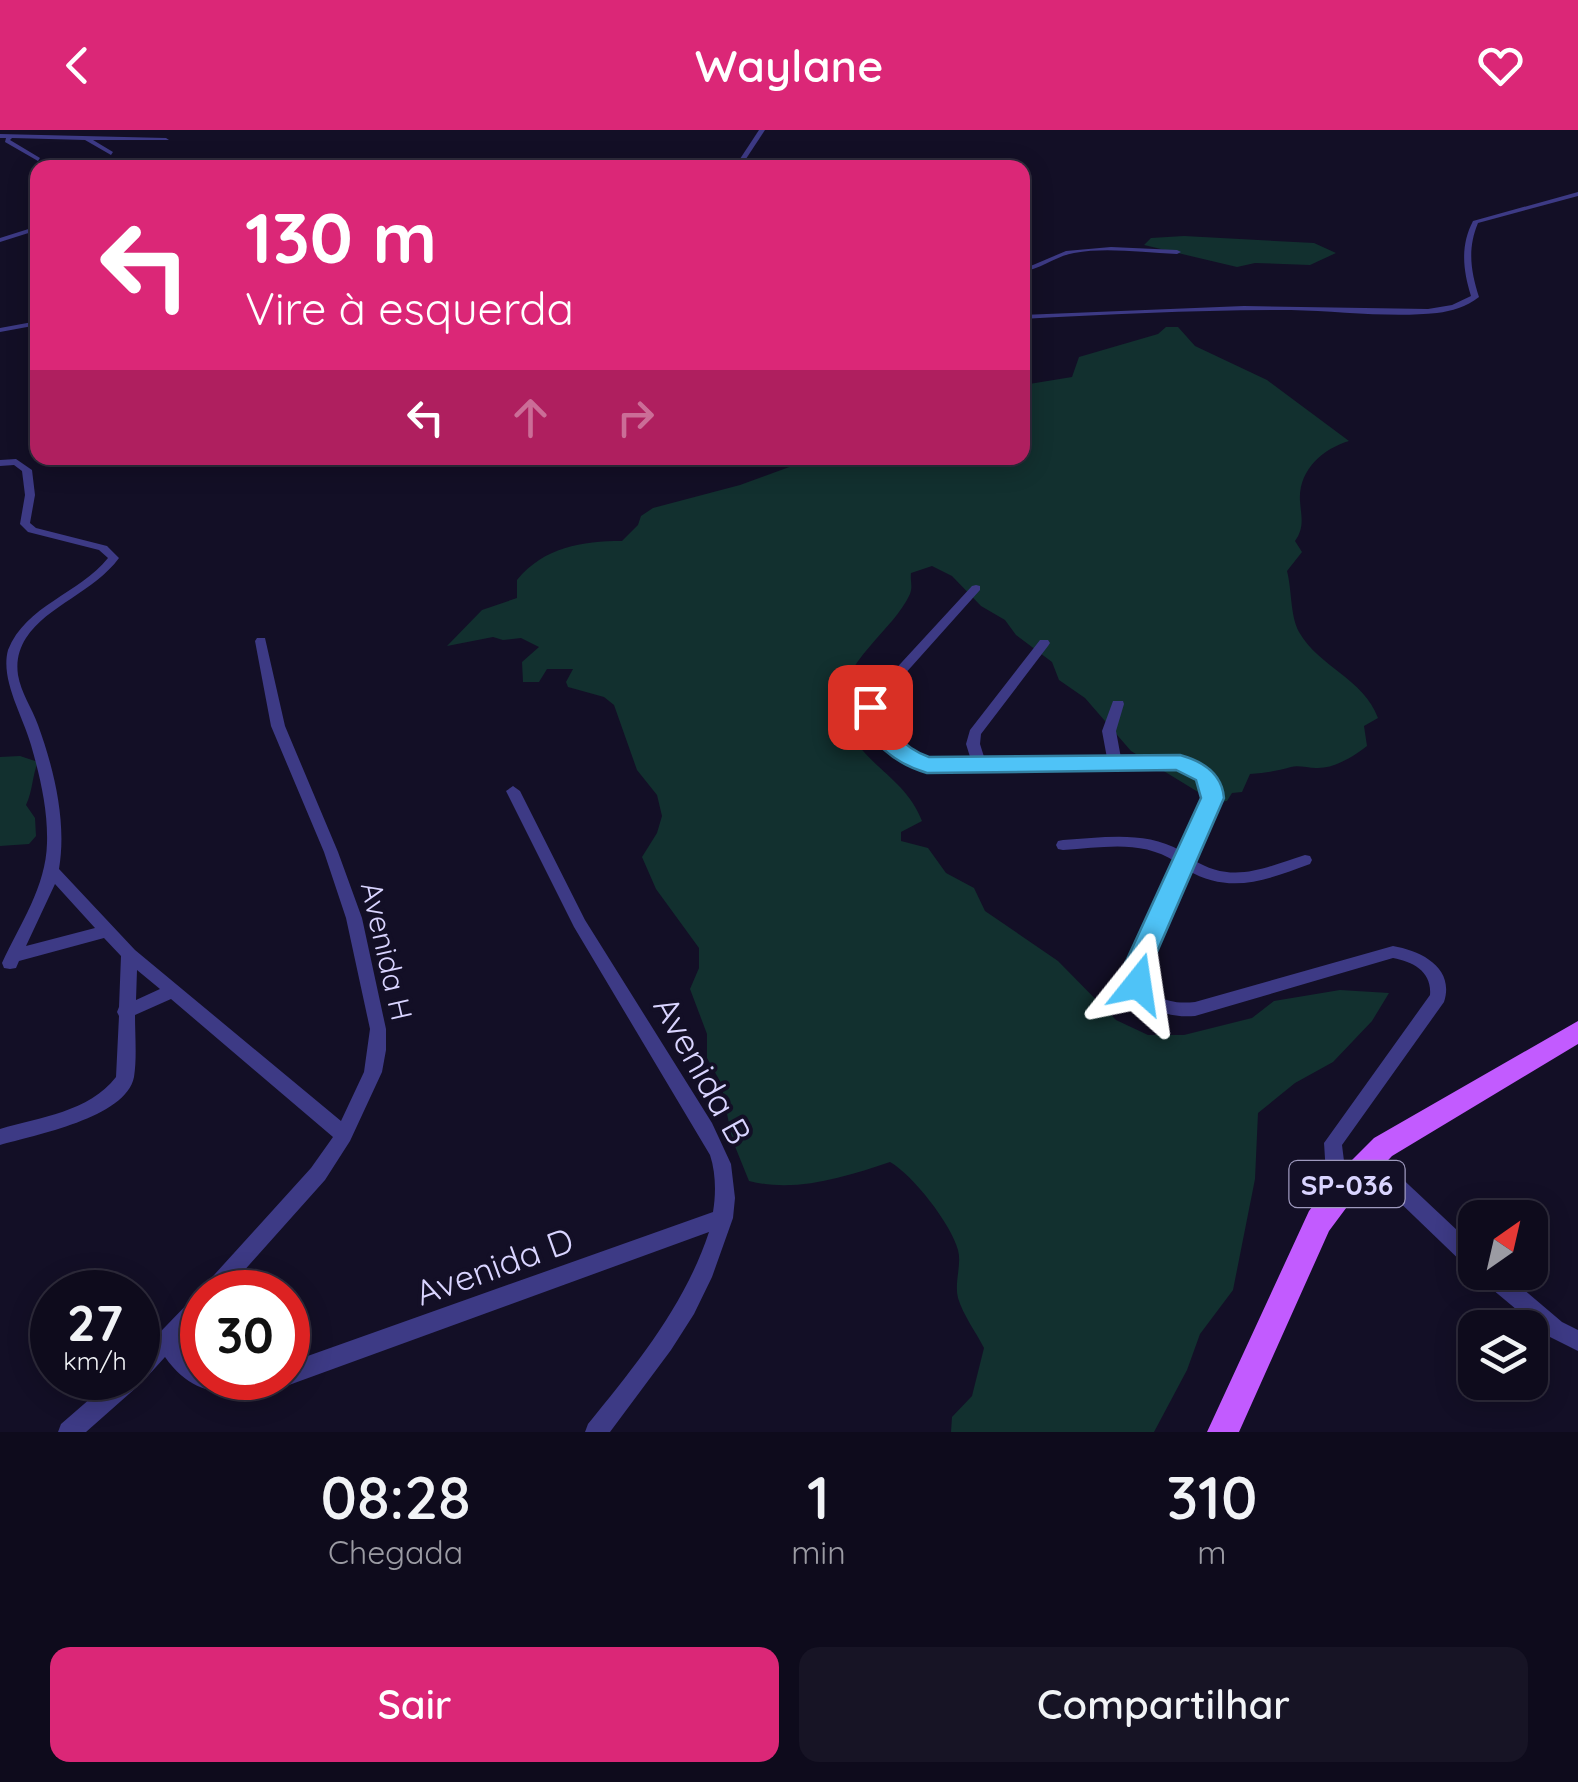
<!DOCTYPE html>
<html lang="pt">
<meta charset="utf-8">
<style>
body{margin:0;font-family:Quicksand,sans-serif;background:#171425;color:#f1f3f6;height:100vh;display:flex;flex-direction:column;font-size:38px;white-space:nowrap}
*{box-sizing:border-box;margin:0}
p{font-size:32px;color:#9b9ba3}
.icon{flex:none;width:55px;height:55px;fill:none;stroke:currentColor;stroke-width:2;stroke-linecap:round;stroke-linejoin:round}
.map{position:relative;height:1302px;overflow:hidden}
.details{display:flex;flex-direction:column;background:#0e0b1c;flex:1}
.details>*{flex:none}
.hud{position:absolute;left:30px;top:30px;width:1000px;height:305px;border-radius:20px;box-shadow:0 5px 25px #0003,0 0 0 2px #2e2b3b;background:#db2777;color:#fff;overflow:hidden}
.needle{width:65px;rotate:34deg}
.buttons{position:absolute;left:1458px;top:1070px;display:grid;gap:20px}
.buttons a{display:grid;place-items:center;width:90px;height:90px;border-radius:20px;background:#0e0b1c;box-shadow:0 5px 25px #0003,0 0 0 2px #2e2b3b;font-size:50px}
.speed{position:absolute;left:30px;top:1140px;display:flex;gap:20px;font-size:50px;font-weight:700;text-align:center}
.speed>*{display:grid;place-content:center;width:130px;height:130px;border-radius:50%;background:#0e0b1c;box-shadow:0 5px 25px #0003,0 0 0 2px #2e2b3b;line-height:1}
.speed small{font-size:25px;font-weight:400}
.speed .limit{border:15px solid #d22;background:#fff;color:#111}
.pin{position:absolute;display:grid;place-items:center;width:85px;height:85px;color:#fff;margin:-42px;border-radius:20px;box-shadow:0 5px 15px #0006}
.me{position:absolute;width:110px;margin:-55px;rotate:15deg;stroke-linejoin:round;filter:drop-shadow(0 0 8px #0008)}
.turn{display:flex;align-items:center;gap:35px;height:210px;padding:0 50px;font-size:45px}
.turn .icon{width:130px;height:130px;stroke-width:2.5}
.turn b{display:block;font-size:70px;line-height:85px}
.lanes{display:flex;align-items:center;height:95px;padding:0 50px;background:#0003;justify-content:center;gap:50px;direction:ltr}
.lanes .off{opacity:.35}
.eta{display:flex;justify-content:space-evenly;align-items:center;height:170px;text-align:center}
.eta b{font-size:60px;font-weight:600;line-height:70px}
.action{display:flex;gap:20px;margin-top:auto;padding:20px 50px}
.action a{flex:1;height:115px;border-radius:20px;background:#db2777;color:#fff;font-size:40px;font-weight:600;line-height:115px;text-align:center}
.action a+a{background:#171425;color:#f1f3f6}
header{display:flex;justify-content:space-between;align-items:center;height:130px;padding:0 50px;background:#db2777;color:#fff;font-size:45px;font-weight:600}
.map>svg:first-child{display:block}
</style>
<header><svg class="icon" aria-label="back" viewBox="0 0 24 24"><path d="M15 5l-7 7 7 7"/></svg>Waylane<svg class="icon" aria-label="heart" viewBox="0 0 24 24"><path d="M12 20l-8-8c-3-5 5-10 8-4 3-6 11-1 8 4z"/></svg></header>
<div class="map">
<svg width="1578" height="1302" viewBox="0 0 1578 1302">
<rect width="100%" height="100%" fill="#130f26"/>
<g fill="#12302f">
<path d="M1184,106L1314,113L1336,123L1310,135L1255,133L1237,137L1144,115L1151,108Z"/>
<path d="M1166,197H1178L1195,216L1267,250L1349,311C1322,319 1298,341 1300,371C1301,386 1305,397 1295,411L1302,422L1287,441C1292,460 1290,485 1299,502C1320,538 1363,548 1378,588L1364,596L1367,616C1353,627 1333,639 1316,638C1308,638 1298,635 1291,637C1277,641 1265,643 1250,644L1242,662L1232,663L1227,671L1216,673L1131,621L1085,568L1059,550L1052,532L1016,505L1005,490L981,476L952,446L932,436L911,443C910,451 913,456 910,464C890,508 818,544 850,603C870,638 906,650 922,691L901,702V711L928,718L946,743L974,758L985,781L1058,831L1116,890L1148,905H1184L1252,888L1274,871L1340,860L1389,863L1372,891L1333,932L1295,953L1258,983L1255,1049L1233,1160L1200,1204L1187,1240L1154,1302H951L952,1287L972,1266L984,1218C976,1202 963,1185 958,1168C954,1152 962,1135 958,1120C951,1094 913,1045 890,1032C845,1047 796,1063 749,1051L732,1009L721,953L707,928V904L690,859L699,838V818L656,759L642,727L657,703L662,686L657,665L637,640L614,575L604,567L568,557L566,552L573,539H547L539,552H523L522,532L539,517L521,508L503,510L493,507L447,516L482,480L517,468V450C544,417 582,411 622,411L638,395L641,386L653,378L740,355L814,328H1022L1023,255L1072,247L1079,227L1158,204Z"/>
<path d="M20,626L38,632C32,646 33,660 26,675L35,688L36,706L29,714L0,716V627Z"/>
</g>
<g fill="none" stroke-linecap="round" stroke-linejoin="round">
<g fill="#3d3a85" fill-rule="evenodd">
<path d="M759,0H765L740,38H734Z"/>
<path d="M0,4L166,8L169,10H93L113,22L111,25L85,10L12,8L10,10L40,28L38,31L5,12L6,8H0Z"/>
<path d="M1578,62V66L1478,93C1467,119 1471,142 1479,167C1466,177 1452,181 1437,183C1391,188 1338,181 1291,180C1201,180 1112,184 1022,189V185L1244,176L1428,179L1452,175L1471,166C1463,140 1460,116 1473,91Z"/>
<path d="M38,96V100L0,112V108Z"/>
<path d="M1111,117L1177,120L1181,122L1177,124C1143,123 1108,117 1074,123C1056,126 1041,139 1022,142V138L1033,135L1066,121Z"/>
<path d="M38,191V195L0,202V198Z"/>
<path d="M16,329L32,340L35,365L30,393L36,398L107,416L119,428C94,462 48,475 26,508C19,519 16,531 18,545C21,563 32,578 38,595C54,639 67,692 59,739L135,820L341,991L364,942L370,899L346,788L324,722L271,596L255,511L257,508H265L285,596L338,722L362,788L386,899V920L382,942L350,1011L325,1050L225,1162H202V1187L179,1212L184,1220L202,1234V1248H288V1233L713,1082C716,1064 716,1043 710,1025L574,797L506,661L513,656L520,661L585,790L712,993L731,1034L735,1068L733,1088L712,1147L694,1184L671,1220L610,1302H585L588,1294C636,1235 685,1175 709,1102L278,1259C232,1264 196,1271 165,1227L146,1248L140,1250L138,1256L86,1302H58L61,1294L114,1248H138V1225L195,1166L202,1163L205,1155L311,1038L333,1007L171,869L135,885C135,905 137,928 134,947C126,988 34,1005 0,1015V999C40,987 89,982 116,947L119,886L117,882L119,877L121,826L104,808L19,831L16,838L10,839L4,838L2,833C20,794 46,757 47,713C48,680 40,646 31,615C23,586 0,550 8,520C26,475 79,464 108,428L99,420L28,402L20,394L25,365L22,341L14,335L0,336V330ZM55,754L95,798L26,816ZM137,840L160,859L136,870Z"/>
<path d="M976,455L980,456V460L878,574L877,585L906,622L928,630H971L966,614L970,600L1040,510H1048L1050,513L1048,516L981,604L980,614L985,630L1107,628L1102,601L1113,571H1123L1124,574L1116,601L1121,628L1180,627L1197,634L1212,646L1217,655L1219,668L1192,729C1233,755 1263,738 1305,725L1310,726L1312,730L1310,734C1266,750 1231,765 1187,740L1144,838C1147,867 1168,875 1195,872L1393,816C1422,821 1455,838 1444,872L1342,1015L1345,1039L1355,1047L1357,1053L1355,1059L1348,1062C1323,1051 1326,1037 1324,1013L1430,865C1432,842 1414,832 1393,828L1195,886C1162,889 1131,873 1128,838L1176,732C1140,709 1103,718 1063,720L1058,719L1056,715L1058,711L1063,710C1103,708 1144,700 1181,721C1196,688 1224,657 1179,637L927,640L896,628L864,585L867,570L972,456Z"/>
<path d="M1370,1022L1377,1025L1475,1117V1141L1468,1138L1363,1037L1361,1031L1363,1025Z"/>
<path d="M1477,1142H1503L1562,1192L1578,1200V1221L1548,1206L1480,1149Z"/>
</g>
<path fill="#c25bff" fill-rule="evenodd" d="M1578,891V914L1392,1026L1358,1062L1329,1101L1239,1302H1207L1309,1081L1338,1044L1374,1008Z"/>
</g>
<path fill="#4fc3f7" stroke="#337fa1" stroke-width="2.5" d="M870,571L877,572C889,598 901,617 929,627L1180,625C1202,631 1222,643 1224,668L1150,838L1151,854L1147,862L1138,865L1128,862L1123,838L1201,668L1196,650L1176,640L927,643C896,634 865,611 859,577Z"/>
<g text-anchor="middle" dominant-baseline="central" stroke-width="8" stroke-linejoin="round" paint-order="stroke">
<rect fill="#130f26" stroke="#9e99be" stroke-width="2.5" x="1289.5" y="1031" width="115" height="46" rx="8"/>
<g font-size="28" font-weight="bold" fill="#d9d4ff">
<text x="1347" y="1054">SP-036</text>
</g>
<g font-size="30" fill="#d9d4ff" stroke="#130f26">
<text transform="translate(387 821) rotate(77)">Avenida H</text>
</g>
<g font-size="35" fill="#d9d4ff" stroke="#130f26">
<text transform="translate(703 940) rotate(61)">Avenida B</text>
<text transform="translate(494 1136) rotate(-20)">Avenida D</text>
</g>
</g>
</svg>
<div class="buttons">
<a><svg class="needle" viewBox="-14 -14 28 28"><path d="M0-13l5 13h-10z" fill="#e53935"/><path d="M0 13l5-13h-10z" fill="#9b9ba3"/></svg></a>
<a><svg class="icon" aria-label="layers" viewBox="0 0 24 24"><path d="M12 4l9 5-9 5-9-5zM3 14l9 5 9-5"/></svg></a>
</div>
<div class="speed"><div>27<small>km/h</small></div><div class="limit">30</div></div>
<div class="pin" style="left:870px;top:577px;background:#d93025"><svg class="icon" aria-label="arrive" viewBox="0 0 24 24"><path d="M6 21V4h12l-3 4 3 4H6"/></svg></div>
<svg class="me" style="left:1138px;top:854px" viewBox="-20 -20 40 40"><path d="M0-17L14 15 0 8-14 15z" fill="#4fc3f7" stroke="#fff" stroke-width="4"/></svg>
<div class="hud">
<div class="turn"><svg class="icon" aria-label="left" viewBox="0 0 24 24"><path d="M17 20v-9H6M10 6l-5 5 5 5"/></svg><div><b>130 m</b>Vire à esquerda</div></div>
<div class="lanes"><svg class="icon" aria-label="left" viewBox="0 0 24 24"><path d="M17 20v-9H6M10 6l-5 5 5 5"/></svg><svg class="icon off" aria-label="ahead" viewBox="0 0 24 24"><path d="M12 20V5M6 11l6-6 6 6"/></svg><svg class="icon off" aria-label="right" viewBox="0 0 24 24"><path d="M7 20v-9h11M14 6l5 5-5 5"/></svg></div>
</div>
</div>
<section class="details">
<div class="eta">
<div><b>08:28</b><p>Chegada</p></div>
<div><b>1</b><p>min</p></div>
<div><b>310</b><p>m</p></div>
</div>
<div class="action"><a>Sair</a><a>Compartilhar</a></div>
</section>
